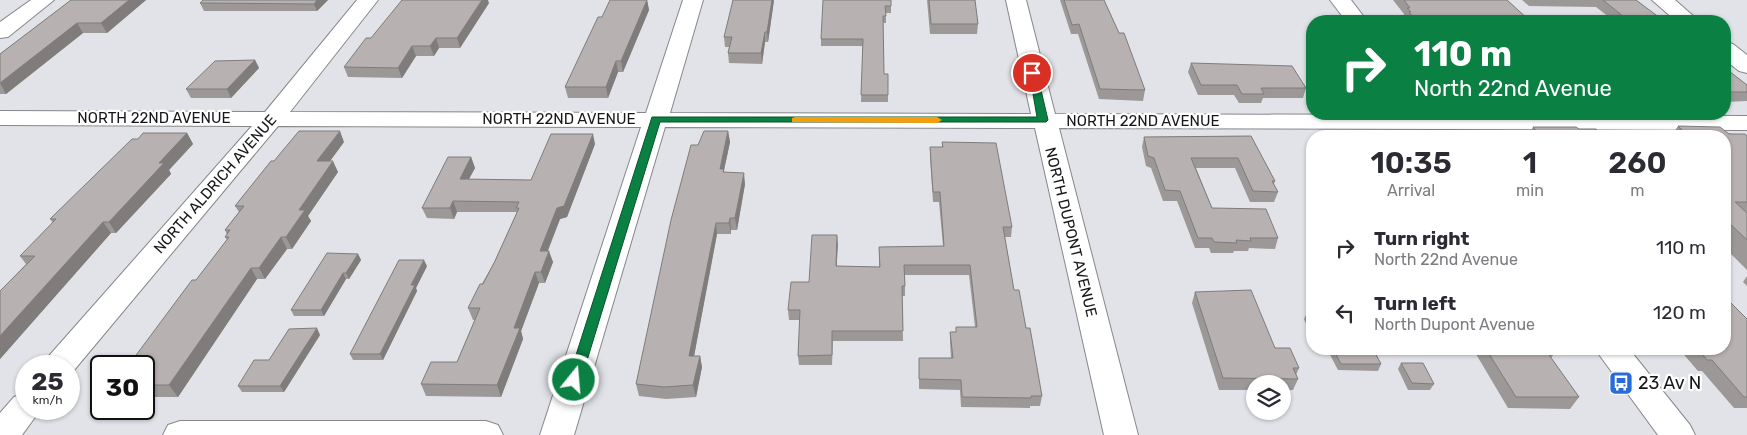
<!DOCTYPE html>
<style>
body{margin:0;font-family:Rubik,sans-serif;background:#f7f7f7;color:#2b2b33;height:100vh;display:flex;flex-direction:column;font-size:19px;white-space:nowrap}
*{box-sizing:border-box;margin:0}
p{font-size:16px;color:#7c7c81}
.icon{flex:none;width:28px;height:28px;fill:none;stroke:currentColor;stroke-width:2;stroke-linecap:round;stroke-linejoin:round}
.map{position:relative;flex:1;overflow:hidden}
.details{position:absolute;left:1306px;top:130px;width:425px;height:225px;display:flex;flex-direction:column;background:#fff;border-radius:20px;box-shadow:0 1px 4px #0004}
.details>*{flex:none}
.top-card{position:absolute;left:1306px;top:15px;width:425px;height:105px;border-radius:20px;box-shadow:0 1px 4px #0004;background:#0b8043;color:#fff;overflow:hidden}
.tools{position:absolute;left:1246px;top:375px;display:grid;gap:10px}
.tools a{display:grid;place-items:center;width:45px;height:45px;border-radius:50%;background:#fff;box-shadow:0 1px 4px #0004;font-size:25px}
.speed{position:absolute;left:15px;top:355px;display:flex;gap:10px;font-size:25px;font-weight:700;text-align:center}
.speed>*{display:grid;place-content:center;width:65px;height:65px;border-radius:50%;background:#fff;box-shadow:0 1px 4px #0004;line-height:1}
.speed small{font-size:12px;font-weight:400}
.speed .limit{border:2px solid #111;border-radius:8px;background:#fff;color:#111}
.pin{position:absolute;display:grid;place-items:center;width:42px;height:42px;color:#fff;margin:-21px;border:2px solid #fff;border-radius:50%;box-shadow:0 1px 5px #0007}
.me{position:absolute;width:55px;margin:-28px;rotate:17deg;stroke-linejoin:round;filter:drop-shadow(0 0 4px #0008)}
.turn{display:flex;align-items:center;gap:18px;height:105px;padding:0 25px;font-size:22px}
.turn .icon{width:65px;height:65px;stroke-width:2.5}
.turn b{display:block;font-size:35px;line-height:42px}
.eta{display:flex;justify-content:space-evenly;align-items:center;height:85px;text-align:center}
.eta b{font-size:30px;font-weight:600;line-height:35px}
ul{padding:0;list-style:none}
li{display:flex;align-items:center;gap:15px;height:65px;padding:0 25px}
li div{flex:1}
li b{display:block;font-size:19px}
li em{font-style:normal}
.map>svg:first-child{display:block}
</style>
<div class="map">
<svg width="1747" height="435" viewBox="0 0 1747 435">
<rect width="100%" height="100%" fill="#e1e3e8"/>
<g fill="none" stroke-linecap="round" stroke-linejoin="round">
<g stroke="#85878b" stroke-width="2">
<g id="minor">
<path d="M31,0H54L8,37L0,38V22Z"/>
<path d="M357,0H378L290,112L646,113L683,0H703L670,113L1031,114L1006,0H1026L1055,114L1747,116V130L1059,128L1138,435H1104L1035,128L665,127L574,435H540L641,127L278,126L70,375H69V366H43L48,357L252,126L0,125V111L265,112Z"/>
<path d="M1330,0H1351L1367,21H1346Z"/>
<path d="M1652,0H1675L1699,21H1676Z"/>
<path d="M1725,42L1733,44L1747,55V73L1739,71L1725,60Z"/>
<path d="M1595,349H1629L1690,425L1695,435H1658Z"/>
<path d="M26,393V409H41L22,435H0V413L14,397Z"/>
<path d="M180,421H486L498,425L503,435H163L168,425Z"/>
</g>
</g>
<use href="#minor" fill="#fff" fill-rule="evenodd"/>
</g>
<g fill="#9d9898">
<path d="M71,0H146L107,33H83L6,94H0V54Z"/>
<path d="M203,0H328L317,11H204L200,3Z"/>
<path d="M647,0L649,10L623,72H618L608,98H568L565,87L602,17Z"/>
<path d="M774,0L768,42H765L762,64L729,63L728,53L729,47H725L724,37Z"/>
<path d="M891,0V13H886V23H883L884,74H888V102H861L863,46H821V39Z"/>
<path d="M927,0H975L978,24L977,34H930Z"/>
<path d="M1060,0H1104L1145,90L1143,101L1099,99L1078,34H1071Z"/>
<path d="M1393,0H1507L1530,21H1405L1406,20L1403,17L1404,14Z"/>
<path d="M1522,0H1636L1664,21H1614L1596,7L1529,6Z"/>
<path d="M489,3L460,48H439L434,56H416L402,78L348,77L344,67L371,38Z"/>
<path d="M255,60L259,68L231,98H191L186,89Z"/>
<path d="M1191,63L1306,88L1303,98H1263L1261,103H1239L1234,95H1198L1188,72Z"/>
<path d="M1725,68L1747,85V101L1725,102Z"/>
<path d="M1678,126L1747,136V270L1725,248V136H1528L1533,127L1579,129L1598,132H1674Z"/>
<path d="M728,131L730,142L724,170V172L745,184L737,230H731V234H717L694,356H700L702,367L696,397L666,399L639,396L636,384L698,145Z"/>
<path d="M187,133L193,144L169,170L171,174L116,233H111L0,359V291L26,264L20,256L53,223L50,219L138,139Z"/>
<path d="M1251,136L1275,181L1274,184L1278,192L1274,202H1250L1235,168H1196L1212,208L1278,238L1275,249L1249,248L1248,251H1234L1233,253H1211L1209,248H1195L1177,201H1163L1151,168L1146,166L1142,147L1144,137Z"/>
<path d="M344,142L330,161L338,172L308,216L311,221L292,249H287L265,279H257L178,397H144V366L196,280L227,240L225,237L227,235L225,230L239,212L235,206L274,161Z"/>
<path d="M942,142L1012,227L1011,237H1005L1014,290L1026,328L1042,396L1040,406H1030V408L961,407L960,390L919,389V358H951L950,342V332H956V327H975L969,275H905V296H902L903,341H833L832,365H799L798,356L800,320H789L788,310L809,282L837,235V266L879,267V247L943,246L939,202H933L930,157V147H942Z"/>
<path d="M595,144L567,217L560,219L548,251L553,262L545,283H539L521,331L523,339L501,397L426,396L421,384L457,362L475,320H473L468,308L495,261L517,212H457L454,219L427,218L422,208L471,157L475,168L469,179L531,180Z"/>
<path d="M358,254L361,260L349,279H346L324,316H294L291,310Z"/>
<path d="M427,266L416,288L417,291L383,360H353L350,354Z"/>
<path d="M1747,276V286L1743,282Z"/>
<path d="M1195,292L1275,348L1299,368L1296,375L1298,379L1293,390H1282V384H1255V390H1219L1192,303Z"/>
<path d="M1312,302V338L1304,319L1307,313H1310L1308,309L1311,303Z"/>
<path d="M1747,319V408H1734L1702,371H1698L1679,349H1725Z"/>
<path d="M320,335L284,392H242L238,386L269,360Z"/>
<path d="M1327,349H1373L1381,364L1378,371L1338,370Z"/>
<path d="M1473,349H1554L1556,351L1551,358L1579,397L1570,409L1508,408Z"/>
<path d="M1401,363L1434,384L1430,390H1408L1398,369Z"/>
</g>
<g fill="#807c7c">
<path d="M129,0H146L107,33L101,23Z"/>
<path d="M317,0H328L317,11L314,4Z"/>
<path d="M482,0H488L489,3L460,48L457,38Z"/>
<path d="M647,0L649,10L623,72L621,61Z"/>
<path d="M772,0H774L768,42L767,32Z"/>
<path d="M77,23L83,33L6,94L0,83Z"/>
<path d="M765,32V42L762,64L761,53Z"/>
<path d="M436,38L439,48L434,56L430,46Z"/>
<path d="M412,46L416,56L402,78L398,68Z"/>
<path d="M255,60L259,68L231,98L227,89Z"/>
<path d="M616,61L618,72L608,98L606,87Z"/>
<path d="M340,131L344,142L322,172L317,161Z"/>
<path d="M728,131L730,142L724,170L725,181L720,169Z"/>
<path d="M187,133L193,144L169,170L171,174L116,233L109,222L159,163Z"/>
<path d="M593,134L595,144L567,217L560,219L543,262L540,251L557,208Z"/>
<path d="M471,157L475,168L463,190L460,179Z"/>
<path d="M333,161L338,172L308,216L311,221L292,249L286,237L299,210Z"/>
<path d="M744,173L745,184L737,230L735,218Z"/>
<path d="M453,201L457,212L454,219L450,208Z"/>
<path d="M730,218L731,230V234L729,223Z"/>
<path d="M103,222L111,233L0,359V336Z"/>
<path d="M716,223L717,234L692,367L689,356Z"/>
<path d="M837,235L838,245L836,276V266Z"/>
<path d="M281,237L287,249L265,279L259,268Z"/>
<path d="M549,251L553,262L545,283L541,272Z"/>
<path d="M358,254L361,260L349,279L346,273Z"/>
<path d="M424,260L427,266L416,288L417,291L383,360L380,354L411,285Z"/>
<path d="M251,268L257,279L178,397L169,385Z"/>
<path d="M535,272L539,283L521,331L523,339L501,397L497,385L514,328Z"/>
<path d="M343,273L346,279L324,316L321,310Z"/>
<path d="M317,328L320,335L284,392L280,386Z"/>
<path d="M700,356L702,367L696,397L693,385Z"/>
</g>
<g fill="#b7b1b1" stroke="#807c7c">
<path d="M71,0H129L101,23H77L0,83V54Z"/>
<path d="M203,0H317L314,4L200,3Z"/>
<path d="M402,0H482L457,38H436L430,46H412L398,68L344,67L366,38H371Z"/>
<path d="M610,0H647L621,61H616L606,87H565L598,17H602Z"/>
<path d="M733,0H772L767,32H765L761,53H728L732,37H724Z"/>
<path d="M823,0H891V6H885L886,16H883L884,74H888V95H861L863,39H821Z"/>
<path d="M929,0H975L978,24H931Z"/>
<path d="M1064,0H1104L1119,33H1124L1145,90L1100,89L1079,24L1072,25Z"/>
<path d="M1404,0H1507L1530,21H1416L1409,12H1411L1407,8H1410Z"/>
<path d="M1603,0H1636L1664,21H1629Z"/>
<path d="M255,60L227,89H186L215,61Z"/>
<path d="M1191,63L1292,66L1306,88H1261L1264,94H1242L1237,85H1201Z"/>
<path d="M1725,68L1747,85V92H1725Z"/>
<path d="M1678,126L1720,127L1729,134H1745L1747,136V202H1735L1747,213V240L1725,219V136H1541L1533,127H1576L1579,129H1596L1598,132H1684Z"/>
<path d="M299,131H340L317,161H333L299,210H305L286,237H281L259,268H251L169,385H144V366H128L192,280H196L229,237H225L230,230H225L244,206H235L271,161H274Z"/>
<path d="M704,131H728L720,169H724L723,172L744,173L735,218H730L729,223H716L689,356H700L693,385L664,387L636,384L671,220L691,145H698Z"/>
<path d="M143,133H187L159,163H164L109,222H103L0,336V291L35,256H20L56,219H50L132,139H138Z"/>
<path d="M551,134H593L564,206L557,208L540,251H549L541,272H535L514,328H520L497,385L421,384L431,362H457L480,308H468L480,284H483L495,261L519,208H516L519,202L453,201L450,208H422L448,157H471L460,179L531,180Z"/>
<path d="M1251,136L1275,181H1272L1278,192L1253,191L1238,158H1191L1212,208L1266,209L1278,238H1250L1251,241L1236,240L1237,243L1214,242L1212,238H1198L1180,191L1165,190L1154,158L1148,156L1144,137Z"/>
<path d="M942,142L996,143L1012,227H1003L1014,290H1019L1026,328H1030L1042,396H1031V398L962,397L961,380L919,379V358H953L950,332H956V327H977L970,265H904L905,286H902L903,331H832V355L798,356L800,310H788L791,282H809L812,235H837L836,266L880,267L879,247L944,246L940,192H933L930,147H943Z"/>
<path d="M327,253L358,254L346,273H343L321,310H291Z"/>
<path d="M399,260H424L411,285H415L380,354H350Z"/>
<path d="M1251,290L1275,348H1290L1299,368H1293L1298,379L1223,378L1195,292Z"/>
<path d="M1725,302H1730L1747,319V397H1744L1712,360H1707L1698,349H1725Z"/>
<path d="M1307,313H1312V326Z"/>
<path d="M317,328L280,386H238L254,360H269L289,329Z"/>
<path d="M1333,349H1373L1381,364H1341Z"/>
<path d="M1486,349H1554L1556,351L1547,352L1579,397H1516Z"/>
<path d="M1401,363H1423L1434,384L1412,383Z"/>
</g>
<path fill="#0b8043" stroke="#07532c" d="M1029,71L1037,73L1048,120L1046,122H660L581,380L574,386L570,384L568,380L652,117H1037Z"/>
<path fill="#f59e0b" d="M795,117H937L942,120L937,123L792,122V118Z"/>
<defs>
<g id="bus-square" transform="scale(1.25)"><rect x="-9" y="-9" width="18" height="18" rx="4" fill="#266dd9" stroke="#fff"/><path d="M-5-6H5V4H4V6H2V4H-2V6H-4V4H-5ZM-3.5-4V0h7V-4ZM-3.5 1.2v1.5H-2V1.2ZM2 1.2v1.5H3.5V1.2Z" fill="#fff"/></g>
</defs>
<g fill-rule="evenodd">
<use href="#bus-square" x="1621" y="383"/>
</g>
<g text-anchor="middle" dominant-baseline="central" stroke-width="4.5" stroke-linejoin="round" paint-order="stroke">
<g font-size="15" fill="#161718" stroke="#fff">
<text x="154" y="118">NORTH 22ND AVENUE</text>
<text x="559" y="119">NORTH 22ND AVENUE</text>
<text x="1143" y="121">NORTH 22ND AVENUE</text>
<text transform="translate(215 184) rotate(-49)">NORTH ALDRICH AVENUE</text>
<text transform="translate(1071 232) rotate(76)">NORTH DUPONT AVENUE</text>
</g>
<g font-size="18" fill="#161718" stroke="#fff" text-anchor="start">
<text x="1638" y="383">23 Av N</text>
</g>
</g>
</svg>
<div class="tools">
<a><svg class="icon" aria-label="layers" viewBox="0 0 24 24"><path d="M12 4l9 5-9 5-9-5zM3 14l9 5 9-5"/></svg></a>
</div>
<div class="speed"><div>25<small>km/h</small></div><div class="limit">30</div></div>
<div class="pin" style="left:1032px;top:73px;background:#d93025"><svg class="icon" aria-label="arrive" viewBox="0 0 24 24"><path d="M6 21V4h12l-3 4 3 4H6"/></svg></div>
<svg class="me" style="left:574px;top:380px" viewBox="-20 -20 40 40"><circle r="17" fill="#0b8043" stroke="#fff" stroke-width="3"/><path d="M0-11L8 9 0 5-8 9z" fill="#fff"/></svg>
<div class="top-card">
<div class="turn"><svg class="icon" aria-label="right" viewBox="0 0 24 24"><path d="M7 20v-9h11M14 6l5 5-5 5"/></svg><div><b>110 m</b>North 22nd Avenue</div></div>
</div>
<section class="details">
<div class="eta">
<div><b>10:35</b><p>Arrival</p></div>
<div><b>1</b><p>min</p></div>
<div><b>260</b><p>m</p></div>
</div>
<ul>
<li><svg class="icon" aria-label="right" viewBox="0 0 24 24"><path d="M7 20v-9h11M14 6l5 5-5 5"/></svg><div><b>Turn right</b><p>North 22nd Avenue</p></div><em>110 m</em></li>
<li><svg class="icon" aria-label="left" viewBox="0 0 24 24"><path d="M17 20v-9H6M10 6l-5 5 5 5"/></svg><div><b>Turn left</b><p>North Dupont Avenue</p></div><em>120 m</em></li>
</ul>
</section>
</div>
